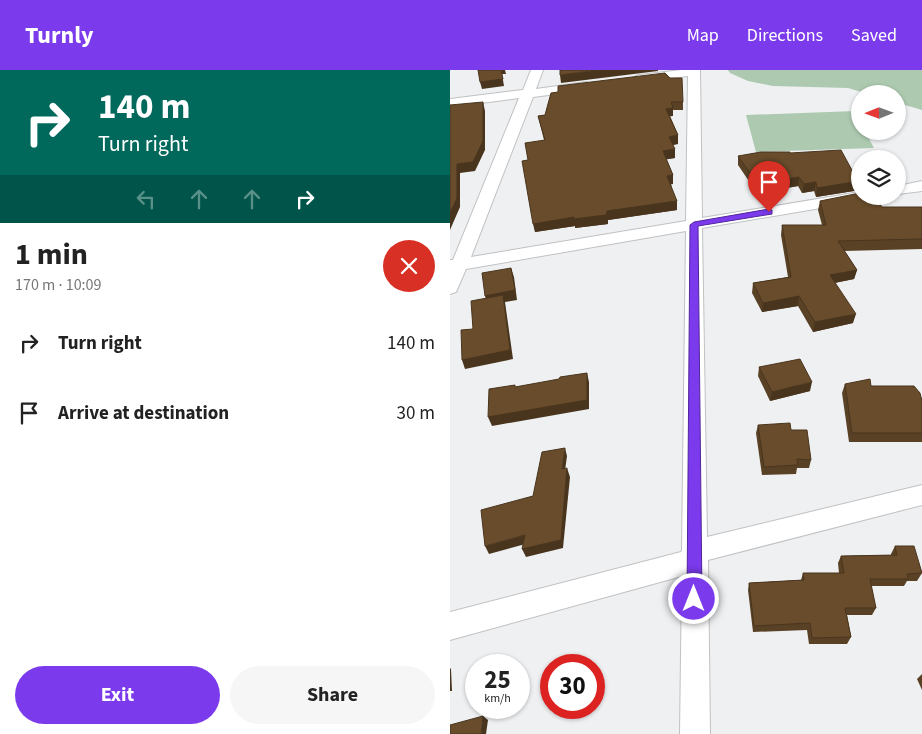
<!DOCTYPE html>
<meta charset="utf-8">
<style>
body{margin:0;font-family:"Source Sans 3",sans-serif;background:#f6f6f6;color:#222;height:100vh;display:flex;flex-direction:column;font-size:19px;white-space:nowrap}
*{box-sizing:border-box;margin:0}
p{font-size:16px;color:#767676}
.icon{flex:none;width:28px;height:28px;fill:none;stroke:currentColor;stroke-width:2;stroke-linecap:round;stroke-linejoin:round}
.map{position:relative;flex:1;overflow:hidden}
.details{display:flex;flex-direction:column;background:#fff;width:450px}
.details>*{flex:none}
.hud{background:#00695c;color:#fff;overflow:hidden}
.needle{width:32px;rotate:269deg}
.buttons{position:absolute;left:401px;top:15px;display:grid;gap:10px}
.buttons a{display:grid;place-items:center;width:55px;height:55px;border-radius:50%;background:#fff;box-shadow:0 1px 4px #0004;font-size:25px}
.speed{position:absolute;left:15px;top:584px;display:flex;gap:10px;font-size:25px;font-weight:700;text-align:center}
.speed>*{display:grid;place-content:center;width:65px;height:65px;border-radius:50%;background:#fff;box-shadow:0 1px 4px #0004;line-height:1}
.speed small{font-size:12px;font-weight:400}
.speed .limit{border:8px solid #d22;background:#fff;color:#111}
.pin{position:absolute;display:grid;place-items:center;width:42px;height:42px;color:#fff;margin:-51px -21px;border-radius:50% 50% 50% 0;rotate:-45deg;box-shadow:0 0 5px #0007}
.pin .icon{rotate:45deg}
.me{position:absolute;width:55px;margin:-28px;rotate:0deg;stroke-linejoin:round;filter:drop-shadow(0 0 4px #0008)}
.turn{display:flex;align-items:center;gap:18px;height:105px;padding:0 15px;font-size:22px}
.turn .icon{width:65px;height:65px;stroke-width:2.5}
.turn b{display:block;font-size:35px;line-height:42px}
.lanes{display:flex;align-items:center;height:48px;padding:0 15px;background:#0003;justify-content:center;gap:25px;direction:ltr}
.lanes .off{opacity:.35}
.round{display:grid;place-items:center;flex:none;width:52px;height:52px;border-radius:26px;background:#f6f6f6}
.overview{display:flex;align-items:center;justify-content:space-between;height:85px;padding:0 15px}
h1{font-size:30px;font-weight:700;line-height:38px}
.cta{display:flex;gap:10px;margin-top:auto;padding:10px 15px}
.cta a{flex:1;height:58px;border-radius:30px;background:#7c3aed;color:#fff;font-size:20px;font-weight:700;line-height:58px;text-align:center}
.cta a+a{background:#f6f6f6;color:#222}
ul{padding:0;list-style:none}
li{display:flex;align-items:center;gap:15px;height:70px;padding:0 15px}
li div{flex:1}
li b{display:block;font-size:19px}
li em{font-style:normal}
header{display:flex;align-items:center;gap:30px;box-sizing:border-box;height:70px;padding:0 25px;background:#7c3aed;color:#fff}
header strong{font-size:24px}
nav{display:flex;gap:28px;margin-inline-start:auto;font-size:18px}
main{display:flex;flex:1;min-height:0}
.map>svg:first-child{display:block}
</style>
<header>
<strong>Turnly</strong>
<nav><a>Map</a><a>Directions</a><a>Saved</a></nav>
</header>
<main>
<section class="details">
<div class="hud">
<div class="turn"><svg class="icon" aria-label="right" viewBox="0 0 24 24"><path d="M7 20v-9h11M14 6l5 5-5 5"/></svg><div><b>140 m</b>Turn right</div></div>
<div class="lanes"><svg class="icon off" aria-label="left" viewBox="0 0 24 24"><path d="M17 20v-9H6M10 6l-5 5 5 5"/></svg><svg class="icon off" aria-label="ahead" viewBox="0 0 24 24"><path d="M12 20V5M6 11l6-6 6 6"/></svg><svg class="icon off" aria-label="ahead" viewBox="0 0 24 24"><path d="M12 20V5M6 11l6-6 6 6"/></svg><svg class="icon" aria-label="right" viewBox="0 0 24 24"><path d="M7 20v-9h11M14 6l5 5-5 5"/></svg></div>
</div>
<div class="overview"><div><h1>1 min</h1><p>170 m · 10:09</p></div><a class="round" style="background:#d93025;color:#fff"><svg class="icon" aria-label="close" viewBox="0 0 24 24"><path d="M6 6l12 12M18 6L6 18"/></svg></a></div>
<ul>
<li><svg class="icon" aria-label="right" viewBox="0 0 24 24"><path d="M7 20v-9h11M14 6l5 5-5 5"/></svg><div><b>Turn right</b></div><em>140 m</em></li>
<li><svg class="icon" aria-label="arrive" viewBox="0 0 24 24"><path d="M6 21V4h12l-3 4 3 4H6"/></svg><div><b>Arrive at destination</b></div><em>30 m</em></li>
</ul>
<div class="cta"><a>Exit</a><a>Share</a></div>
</section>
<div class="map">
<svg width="472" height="664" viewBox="0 0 472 664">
<rect width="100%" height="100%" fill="#eff0f2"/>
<g fill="#adcab0">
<path d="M278,0H472V40L448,33V24H418L398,18L323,16L298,11L280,3Z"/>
<path d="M405,41L410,51V61H415L424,78L306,82L296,45Z"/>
</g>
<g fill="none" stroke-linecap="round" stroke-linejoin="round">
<g stroke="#c0c1c3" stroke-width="2">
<g id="minor">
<path d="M81,0H93L86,19L137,12L143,16L137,20L83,27L21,187L236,151L238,6L186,12L184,9L186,6L190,5L231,0H250L252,148L410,122V126H420L417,129L412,131L252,158L257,467L472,415V435L258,490L260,664H230L232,506L0,570V542L231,482L232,480L236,161L16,199L6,222L0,224V190H3L69,28L0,37V29L73,20Z"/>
<path d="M472,111V121L448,124V116Z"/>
</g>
</g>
<use href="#minor" fill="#fff" fill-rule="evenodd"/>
</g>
<g fill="#594125">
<path d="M101,23L233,32V40H223V46H220L228,65V74L223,75L225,88L216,89L223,105V114H221L227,140L158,150V154L125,158V156L85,162L78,90L94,70L88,46L95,45Z"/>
<path d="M340,83L403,102L410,106V120L366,127L364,121L352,123L348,116L307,123L288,95V86Z"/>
<path d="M370,131L432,137H472V179L394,181L407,200L404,209L385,213L403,253L363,262L348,236L312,242L302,223L303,213L338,207L331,165L332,155H372L368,140Z"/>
<path d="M309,297L360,321L320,331L308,306Z"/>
<path d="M395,314L421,316L472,331V372H399L392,323Z"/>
<path d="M308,355L341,360L361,390L359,398H347L346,404L312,405L306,363Z"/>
<path d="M445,476L472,503L467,511H457L454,516H421L426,538L422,545H397L401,567L397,574H359L357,560L303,562L298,520L299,513L351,510L353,503H389L388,493L391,486L441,485V484Z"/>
<path d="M472,604V620L467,609Z"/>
</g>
<g fill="#49351e">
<path d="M51,0H55L56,4H52L54,16L32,19L30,12Z"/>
<path d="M149,0H208V1L111,13L110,5Z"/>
<path d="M33,32L35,41V80L25,101L10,103V137L0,160V143L7,94Z"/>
<path d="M223,38V46L216,47V39Z"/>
<path d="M228,65V74L219,75V67Z"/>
<path d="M225,79V88L213,90V81Z"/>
<path d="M223,105V114L218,115L217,106Z"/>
<path d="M349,107L348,116L307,123L308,114Z"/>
<path d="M410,111V120L366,127L367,118Z"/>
<path d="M366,112L364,121L352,123L354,114Z"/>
<path d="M227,131V140L158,150V154L125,158V156L85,162L83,154L157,141Z"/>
<path d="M61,198L64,207L67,230L55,232L63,289L15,299L12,290L38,235L35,226Z"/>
<path d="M407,200L404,209L378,214L380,205Z"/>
<path d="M349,226L348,236L312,242L313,233Z"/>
<path d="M406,244L403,253L363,262L365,252Z"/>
<path d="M137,303L139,312V339L42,356L38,347Z"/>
<path d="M362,312L360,321L320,331L322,322Z"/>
<path d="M115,378L117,386L114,408L112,399Z"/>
<path d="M117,398L120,407L113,478L76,487L72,479Z"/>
<path d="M75,465L79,473L39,484L35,476Z"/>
<path d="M0,598L1,599L2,621H0Z"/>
<path d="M33,646L38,650L36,664H31Z"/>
</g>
<g fill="#684c2b" stroke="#49351e">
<path d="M28,0H51L53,9L30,12Z"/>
<path d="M110,0H149L110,5Z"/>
<path d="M215,3L220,8H232L233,32H221L223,38L216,39L228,65L219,67L225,79L213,81L223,105L217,106L227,131L157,141L156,145L124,149V147L83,154L72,91L78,90L75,73L95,70L88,46L95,45L101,23L108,22V16Z"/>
<path d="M33,32V71L23,92L7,94V128L0,143V35Z"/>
<path d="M391,80L403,102H407L410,106V111L367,118L366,112L354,114L349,107L308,114L288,86L311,82H340V83Z"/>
<path d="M410,123V126H424L432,137H472V169L388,171L407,200L380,205L406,244L365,252L349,226L313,233L303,213L341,207L332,155H376L370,131Z"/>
<path d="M61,198L65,220L35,226L32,203Z"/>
<path d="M53,225L60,280L12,290L11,260L23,259L21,231Z"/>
<path d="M350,289L362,312L322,322L309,297Z"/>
<path d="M137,303V330L38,347L39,319L65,315V317L109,309L110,307Z"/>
<path d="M420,309L421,316H464L470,323L472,331V363H402L395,314Z"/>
<path d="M340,353L341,360H357L361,390L347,389L348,395L314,397L308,355Z"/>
<path d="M115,378L112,399L117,398L111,470L72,479L75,465L35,476L31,440L83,426L92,382Z"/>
<path d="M445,476H464L472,503L457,504L458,509H420L426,538H395L401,567L362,568L360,553L304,556L299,513L354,510L353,503H394L391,486L447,485Z"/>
<path d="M33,646L31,664H0V655Z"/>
</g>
<path fill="#7c3aed" stroke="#51269a" d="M319,139L322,140V144L248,156L252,529L249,534L244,536L239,534L237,529L240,155L244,152Z"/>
</svg>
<div class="buttons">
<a><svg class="needle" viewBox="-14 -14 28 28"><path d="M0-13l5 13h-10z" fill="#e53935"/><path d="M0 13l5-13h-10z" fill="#767676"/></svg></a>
<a><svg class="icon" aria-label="layers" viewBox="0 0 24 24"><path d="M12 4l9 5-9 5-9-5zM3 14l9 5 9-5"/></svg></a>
</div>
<div class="speed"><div>25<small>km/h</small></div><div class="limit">30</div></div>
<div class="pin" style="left:319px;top:142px;background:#d93025"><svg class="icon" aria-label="arrive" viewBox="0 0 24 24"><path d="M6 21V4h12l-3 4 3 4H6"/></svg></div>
<svg class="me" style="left:244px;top:529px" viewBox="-20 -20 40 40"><circle r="17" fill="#7c3aed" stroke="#fff" stroke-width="3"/><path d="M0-11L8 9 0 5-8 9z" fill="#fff"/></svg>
</div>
</main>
